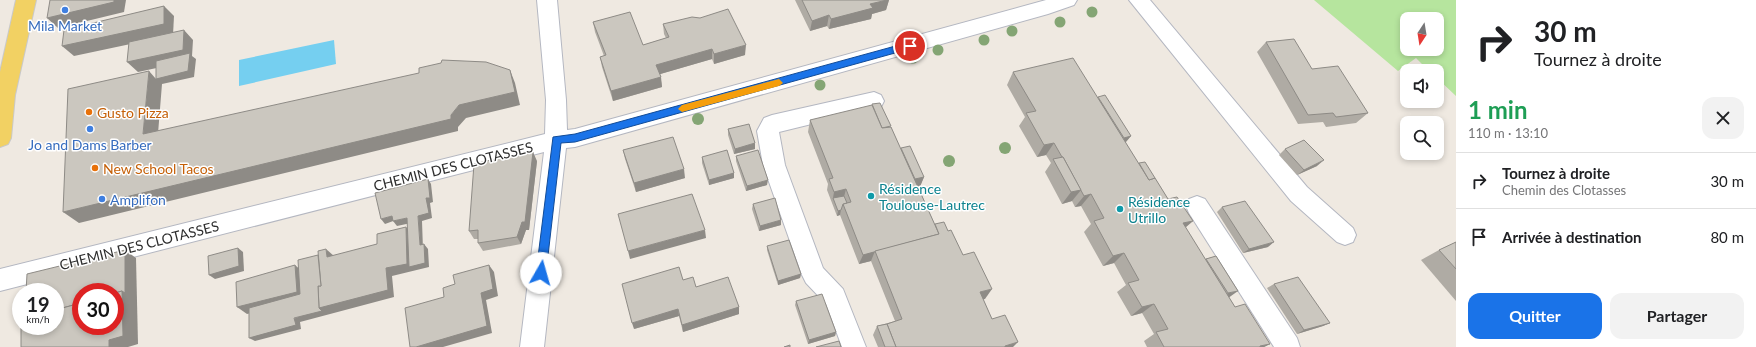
<!DOCTYPE html>
<html lang="fr">
<meta charset="utf-8">
<style>
body{margin:0;font-family:Lato,sans-serif;background:#f2f2f2;color:#202124;height:100vh;display:flex;flex-direction:column;font-size:15px;white-space:nowrap}
*{box-sizing:border-box;margin:0}
p{font-size:13px;color:#757577}
.icon{flex:none;width:22px;height:22px;fill:none;stroke:currentColor;stroke-width:2;stroke-linecap:round;stroke-linejoin:round}
.map{position:relative;flex:1;overflow:hidden}
.details{display:flex;flex-direction:column;background:#fff;width:300px}
.details>*{flex:none}
.top-card{background:#fff;color:#202124;overflow:hidden}
.needle{width:26px;rotate:192deg}
.fabs{position:absolute;left:1400px;top:12px;display:grid;gap:8px}
.fabs a{display:grid;place-items:center;width:44px;height:44px;border-radius:8px;background:#fff;box-shadow:0 2px 6px #0003;font-size:20px}
.speed{position:absolute;left:12px;top:283px;display:flex;gap:8px;font-size:20px;font-weight:700;text-align:center}
.speed>*{display:grid;place-content:center;width:52px;height:52px;border-radius:50%;background:#fff;box-shadow:0 2px 6px #0003;line-height:1}
.speed small{font-size:10px;font-weight:400}
.speed .limit{border:6px solid #d22;background:#fff;color:#111}
.pin{position:absolute;display:grid;place-items:center;width:34px;height:34px;color:#fff;margin:-17px;border:2px solid #fff;border-radius:50%;box-shadow:0 1px 4px #0007}
.me{position:absolute;width:44px;margin:-22px;rotate:7deg;stroke-linejoin:round;filter:drop-shadow(0 0 3px #0008)}
.turn{display:flex;align-items:center;gap:14px;height:84px;padding:0 12px;font-size:18px}
.turn .icon{width:52px;height:52px;stroke-width:2.5}
.turn b{display:block;font-size:28px;line-height:34px}
.round{display:grid;place-items:center;flex:none;width:42px;height:42px;border-radius:12px;background:#f2f2f2}
.summary{display:flex;align-items:center;justify-content:space-between;height:68px;padding:0 12px}
h1{font-size:24px;font-weight:700;line-height:30px;color:#1e9e55}
.button{display:flex;gap:8px;margin-top:auto;padding:8px 12px}
.button a{flex:1;height:46px;border-radius:12px;background:#1a73e8;color:#fff;font-size:16px;font-weight:700;line-height:46px;text-align:center}
.button a+a{background:#f2f2f2;color:#202124}
ul{padding:0;list-style:none}
li{display:flex;align-items:center;gap:12px;height:56px;padding:0 12px;border-top:1px solid #e0e0e0}
li div{flex:1}
li b{display:block;font-size:15px}
li em{font-style:normal}
main{display:flex;flex:1;min-height:0}
.map>svg:first-child{display:block}
</style>
<main>
<div class="map">
<svg width="1456" height="347" viewBox="0 0 1456 347">
<rect width="100%" height="100%" fill="#efe9e1"/>
<path fill="#b6e59e" fill-rule="evenodd" d="M1314,0H1456V96L1437,78V71H1429L1416,58L1398,71ZM1407,19H1437V49H1407Z"/>
<path fill="#75cff0" d="M334,40L336,64L239,86V60Z"/>
<g fill="none" stroke-linecap="round" stroke-linejoin="round">
<g stroke="#b4b7c1" stroke-width="2">
<g id="minor">
<path d="M537,0H557L566,100L567,130L575,129L1046,0H1077L1074,5L1048,14L575,147L566,148L544,347H520L544,152L0,291V269L545,134L546,100Z"/>
<path d="M1129,0H1150L1307,187L1353,228L1356,235L1353,242L1345,245L1337,242L1291,201Z"/>
<path d="M874,92L881,95L884,101L881,107L779,132L785,165L823,268L843,289L866,347H842L826,304L806,283L802,275L763,165L757,131L764,118L772,115Z"/>
<path d="M1197,196L1205,199L1297,338L1300,347H1274L1189,213L1186,206L1189,199Z"/>
</g>
</g>
<g stroke="#c9c9c9" stroke-width="2">
<path id="major" d="M16,0H36L15,95L11,138L8,144L0,147V72Z"/>
</g>
<use href="#minor" fill="#fff" fill-rule="evenodd"/>
<use href="#major" fill="#f2d163" fill-rule="evenodd"/>
</g>
<g fill="#84a574">
<circle cx="1092" cy="12" r="5.5"/>
<circle cx="1060" cy="22" r="5.5"/>
<circle cx="1012" cy="31" r="5.5"/>
<circle cx="984" cy="40" r="5.5"/>
<circle cx="938" cy="50" r="5.5"/>
<circle cx="913" cy="58" r="5.5"/>
<circle cx="820" cy="85" r="5.5"/>
<circle cx="698" cy="119" r="6"/>
<circle cx="1005" cy="148" r="6"/>
<circle cx="949" cy="161" r="6"/>
</g>
<g fill="#afaba4">
<path d="M795,0H889L886,10L872,14L871,19L829,29L827,26L810,31Z"/>
<path d="M593,22L643,45L666,38L664,34L663,24L745,55L714,64L712,59L660,74L662,87L613,101L602,67L600,57L604,56L595,32Z"/>
<path d="M1266,42L1312,69L1368,113L1356,123L1326,127L1323,122L1298,124L1257,52Z"/>
<path d="M1013,72L1097,97L1131,136L1125,142L1139,164V163L1155,178L1168,199L1193,221L1185,228L1205,259L1216,256L1229,297L1235,307L1270,344L1264,347H1147L1144,341L1154,334L1142,313L1131,316L1117,292L1126,285L1114,263L1103,266L1084,232L1091,224L1081,206L1075,207L1072,201L1062,204L1045,172L1051,163L1046,155L1037,157L1019,126L1025,117L1007,85Z"/>
<path d="M810,120L891,127L900,148L924,177L919,189L935,225L948,231L963,255L985,299H983L992,319L1013,347H878L873,335L877,326L895,321L871,261L859,264L840,215L837,216L827,190L828,184L808,132Z"/>
<path d="M728,129L755,149L734,154L728,135Z"/>
<path d="M1285,149L1317,166L1297,175L1279,155Z"/>
<path d="M623,150L685,178L636,192L625,159Z"/>
<path d="M736,156L767,185L746,191L736,161Z"/>
<path d="M702,157L734,173V178L709,185L702,163Z"/>
<path d="M537,161L529,230H526L521,244L483,251L478,243V239H474L469,231Z"/>
<path d="M753,204L781,220V225L759,231L752,209Z"/>
<path d="M1222,207L1268,247L1243,253L1217,212Z"/>
<path d="M1456,242V301L1421,260L1439,250Z"/>
<path d="M767,246L801,274L800,278L778,285L767,250Z"/>
<path d="M683,280L696,287L739,307V314L683,332L679,316L634,329Z"/>
<path d="M1274,284L1330,323L1323,326L1297,334L1267,288Z"/>
<path d="M796,301L836,332L835,336L808,344L795,305Z"/>
</g>
<g fill="#8e8b86">
<path d="M114,0H126L124,12L58,28L47,18Z"/>
<path d="M887,0H889L886,10L872,14L871,19L829,29L831,19L870,4Z"/>
<path d="M164,6L174,16L173,35L74,56L62,46Z"/>
<path d="M829,15L827,26L810,31L812,21Z"/>
<path d="M184,30L193,40L192,56L196,59L194,77L162,84L157,146L143,134L149,71L156,79L189,61L138,72L127,62Z"/>
<path d="M746,45L745,55L714,64V54Z"/>
<path d="M712,49V59L657,75L656,65Z"/>
<path d="M510,70L515,83L520,105L466,118L458,127V131L79,223L63,212L451,115L459,105Z"/>
<path d="M661,77L662,87L613,101L611,91Z"/>
<path d="M1131,136L1121,148L1114,150L1124,138Z"/>
<path d="M755,143V149L734,154L735,149Z"/>
<path d="M1054,143L1046,155L1037,157L1044,145Z"/>
<path d="M533,152L537,161L529,230H526L521,244L517,237Z"/>
<path d="M1324,160L1317,166L1297,175L1304,170Z"/>
<path d="M684,169L685,178L636,192L634,183Z"/>
<path d="M734,173V178L709,185V180Z"/>
<path d="M924,177L919,189L910,191L915,179Z"/>
<path d="M428,179L431,184L433,202L430,203L432,218L422,221L423,250L420,245L418,216L426,198Z"/>
<path d="M768,180L767,185L746,191L747,186Z"/>
<path d="M846,189L843,201L833,198L834,192Z"/>
<path d="M1081,190L1072,201L1062,204L1071,192Z"/>
<path d="M1091,194L1081,206L1075,207L1084,196Z"/>
<path d="M841,210L840,215L837,216L838,211Z"/>
<path d="M392,216L396,220L385,224L381,219Z"/>
<path d="M407,218L411,223L397,226L393,221Z"/>
<path d="M781,220V225L759,231L760,226Z"/>
<path d="M1193,221L1181,231L1183,223Z"/>
<path d="M406,227L412,235L413,266L424,244L428,249L429,267L392,276L394,297L300,322L301,329L255,341L249,338L319,308L326,259L386,268Z"/>
<path d="M705,230L706,238L630,259L628,251Z"/>
<path d="M1274,242L1268,247L1243,253L1249,249Z"/>
<path d="M238,248L243,252L244,271L215,279L209,275Z"/>
<path d="M326,249L334,256L327,257Z"/>
<path d="M125,250L136,258L138,344L128,347H109V340Z"/>
<path d="M875,251L871,261L859,264L863,255Z"/>
<path d="M1124,253L1114,263L1103,266L1113,256Z"/>
<path d="M295,265L304,273L305,299L247,314L237,307Z"/>
<path d="M489,265L494,272L498,296L486,300L492,333L443,347H416L481,293Z"/>
<path d="M801,274L800,278L778,285V281Z"/>
<path d="M992,289L985,299L973,302L980,292Z"/>
<path d="M1238,291L1224,301L1214,303L1228,293Z"/>
<path d="M1154,304L1142,313L1131,316L1142,307Z"/>
<path d="M739,307V314L683,332L682,325Z"/>
<path d="M678,309L679,316L634,329L632,323Z"/>
<path d="M1330,323L1323,326L1297,334L1304,330Z"/>
<path d="M836,332L835,336L808,344L809,340Z"/>
<path d="M1018,342L1013,347H1004L1005,346Z"/>
<path d="M1270,344L1264,347H1259L1260,346Z"/>
</g>
<g fill="#cbc7bf" stroke="#8e8b86">
<path d="M50,0H114V2L47,18Z"/>
<path d="M802,0H887L870,4L873,8L831,19L829,15L812,21Z"/>
<path d="M164,6V24L62,46L64,30Z"/>
<path d="M728,9L746,45L714,54L712,49L656,65L661,77L611,91L600,57L606,55L593,22L630,12L643,45L669,37L663,24L692,17L700,18Z"/>
<path d="M184,30L183,50L127,62L129,42Z"/>
<path d="M1294,39L1312,69L1338,66L1368,113L1336,117L1333,113L1308,115L1266,42Z"/>
<path d="M190,53L188,71L156,79V61Z"/>
<path d="M1073,58L1149,180L1155,178L1168,199L1177,197L1193,221L1183,223L1235,307L1245,304L1270,344L1260,346V347H1164L1156,332L1168,329L1154,304L1142,307L1128,283L1139,280L1124,253L1113,256L1094,221L1104,218L1091,194L1084,196L1063,157H1062L1054,143L1044,145L1026,113L1036,111L1013,72Z"/>
<path d="M442,60L486,62L510,70L515,92L459,105L451,115V119L63,212L68,89L149,71L143,134L419,73V68L441,63Z"/>
<path d="M1105,95L1131,136L1124,138L1098,97Z"/>
<path d="M880,103L891,126L882,128L872,104Z"/>
<path d="M872,105L882,128L891,127L939,234L863,255L843,204L851,202L846,189L834,192L829,179L833,178L810,120Z"/>
<path d="M749,124L755,143L735,149L728,129Z"/>
<path d="M673,137L684,169L634,183L623,150Z"/>
<path d="M1304,140L1324,160L1304,170L1285,149Z"/>
<path d="M910,146L924,177L915,179L901,148Z"/>
<path d="M727,150L734,173L709,180L702,157Z"/>
<path d="M758,150L768,180L747,186L736,156Z"/>
<path d="M529,151L533,152L525,222H522L517,237L478,243V230L469,231L474,164Z"/>
<path d="M1063,157L1081,190L1071,192L1053,159Z"/>
<path d="M1145,162L1155,178L1149,180L1139,163Z"/>
<path d="M428,179L430,198H426L429,213L418,216L420,245L424,244L425,263L409,267L407,218L393,221L392,216L381,219L375,193Z"/>
<path d="M692,194L705,230L628,251L618,214Z"/>
<path d="M844,196L847,203L843,204L841,210L838,211L833,198Z"/>
<path d="M775,198L781,220L760,226L753,204Z"/>
<path d="M1245,201L1274,242L1249,249L1222,207Z"/>
<path d="M944,222L948,231L951,230L963,255L974,252L992,289L980,292L992,319L1005,315L1018,342L1005,346V347H896L887,324L902,319L875,251L939,234L935,224Z"/>
<path d="M406,227L407,264L386,268L388,290L319,308L318,286H321L318,251L326,249L327,257L377,244V234Z"/>
<path d="M789,240L801,274L778,281L767,246Z"/>
<path d="M1456,242V269L1439,250Z"/>
<path d="M238,248L239,266L209,275L208,256Z"/>
<path d="M125,250V293L122,291L115,293V292H81V303L55,310V292H26L27,274Z"/>
<path d="M318,255L321,286H318L319,308L322,311L294,318L296,325L249,338V308L300,294L298,260Z"/>
<path d="M1216,256L1238,291L1228,293L1206,259Z"/>
<path d="M295,265L297,292L237,307L236,282Z"/>
<path d="M489,265L493,289L481,293L487,326L416,347H410L405,308L444,297L443,288L455,284L453,275Z"/>
<path d="M679,267L683,280L693,277L696,287L728,277L739,307L682,325L678,309L632,323L622,284Z"/>
<path d="M1298,277L1330,323L1304,330L1274,284Z"/>
<path d="M122,291L123,336L109,340V347H21V326H55V310L81,303V326H115V293Z"/>
<path d="M822,294L836,332L809,340L796,301Z"/>
<path d="M887,324L896,347H885L877,326Z"/>
<path d="M839,341L841,347H816Z"/>
<path d="M790,345V347H784Z"/>
</g>
<path fill="#1a73e8" stroke="#114b97" d="M910,42L914,46L913,48L575,142L561,143L546,273L544,276L541,277L537,276L536,273L553,137L575,134Z"/>
<path fill="#f59e0b" d="M779,79L783,83L779,86L682,112L678,109L682,105Z"/>
<g fill="#3f7fe0" stroke="#fff" stroke-width="1.5">
<circle cx="65" cy="10" r="4"/>
<circle cx="90" cy="129" r="4"/>
<circle cx="102" cy="199" r="4"/>
</g>
<g fill="#e8710a" stroke="#fff" stroke-width="1.5">
<circle cx="89" cy="112" r="4"/>
<circle cx="95" cy="168" r="4"/>
</g>
<g fill="#0f9aa8" stroke="#fff" stroke-width="1.5">
<circle cx="871" cy="196" r="4"/>
<circle cx="1120" cy="209" r="4"/>
</g>
<g text-anchor="middle" dominant-baseline="central" stroke-width="3" stroke-linejoin="round" paint-order="stroke">
<g font-size="14" fill="#366cbe" stroke="#fff">
<text x="65" y="25">Mila Market</text>
<text x="90" y="144">Jo and Dams Barber</text>
<text x="110" y="199" text-anchor="start">Amplifon</text>
</g>
<g font-size="14" fill="#c56008" stroke="#fff" text-anchor="start">
<text x="97" y="112">Gusto Pizza</text>
<text x="103" y="168">New School Tacos</text>
</g>
<g font-size="14" fill="#2e2e2e" stroke="#fff">
<text transform="translate(453 166) rotate(-14)">CHEMIN DES CLOTASSES</text>
<text transform="translate(139 245) rotate(-14)">CHEMIN DES CLOTASSES</text>
</g>
<g font-size="14" fill="#0d838f" stroke="#fff" text-anchor="start">
<text x="879" y="188">Résidence<tspan x="879" dy="16">Toulouse-Lautrec</tspan></text>
<text x="1128" y="201">Résidence<tspan x="1128" dy="16">Utrillo</tspan></text>
</g>
</g>
</svg>
<div class="fabs">
<a><svg class="needle" viewBox="-14 -14 28 28"><path d="M0-13l5 13h-10z" fill="#e53935"/><path d="M0 13l5-13h-10z" fill="#757577"/></svg></a>
<a><svg class="icon" aria-label="sound" viewBox="0 0 24 24"><path d="M4 9h4l5-4v14l-5-4H4zM17 9q2 3 0 6"/></svg></a>
<a><svg class="icon" aria-label="search" viewBox="0 0 24 24"><circle cx="10" cy="10" r="6"/><path d="M15 15l6 6"/></svg></a>
</div>
<div class="speed"><div>19<small>km/h</small></div><div class="limit">30</div></div>
<div class="pin" style="left:910px;top:46px;background:#d93025"><svg class="icon" aria-label="arrive" viewBox="0 0 24 24"><path d="M6 21V4h12l-3 4 3 4H6"/></svg></div>
<svg class="me" style="left:541px;top:273px" viewBox="-20 -20 40 40"><circle r="19" fill="#fff"/><path d="M0-13L10 11 0 6-10 11z" fill="#1a73e8"/></svg>
</div>
<section class="details">
<div class="top-card">
<div class="turn"><svg class="icon" aria-label="right" viewBox="0 0 24 24"><path d="M7 20v-9h11M14 6l5 5-5 5"/></svg><div><b>30 m</b>Tournez à droite</div></div>
</div>
<div class="summary"><div><h1>1 min</h1><p>110 m · 13:10</p></div><a class="round"><svg class="icon" aria-label="close" viewBox="0 0 24 24"><path d="M6 6l12 12M18 6L6 18"/></svg></a></div>
<ul>
<li><svg class="icon" aria-label="right" viewBox="0 0 24 24"><path d="M7 20v-9h11M14 6l5 5-5 5"/></svg><div><b>Tournez à droite</b><p>Chemin des Clotasses</p></div><em>30 m</em></li>
<li><svg class="icon" aria-label="arrive" viewBox="0 0 24 24"><path d="M6 21V4h12l-3 4 3 4H6"/></svg><div><b>Arrivée à destination</b></div><em>80 m</em></li>
</ul>
<div class="button"><a>Quitter</a><a>Partager</a></div>
</section>
</main>
